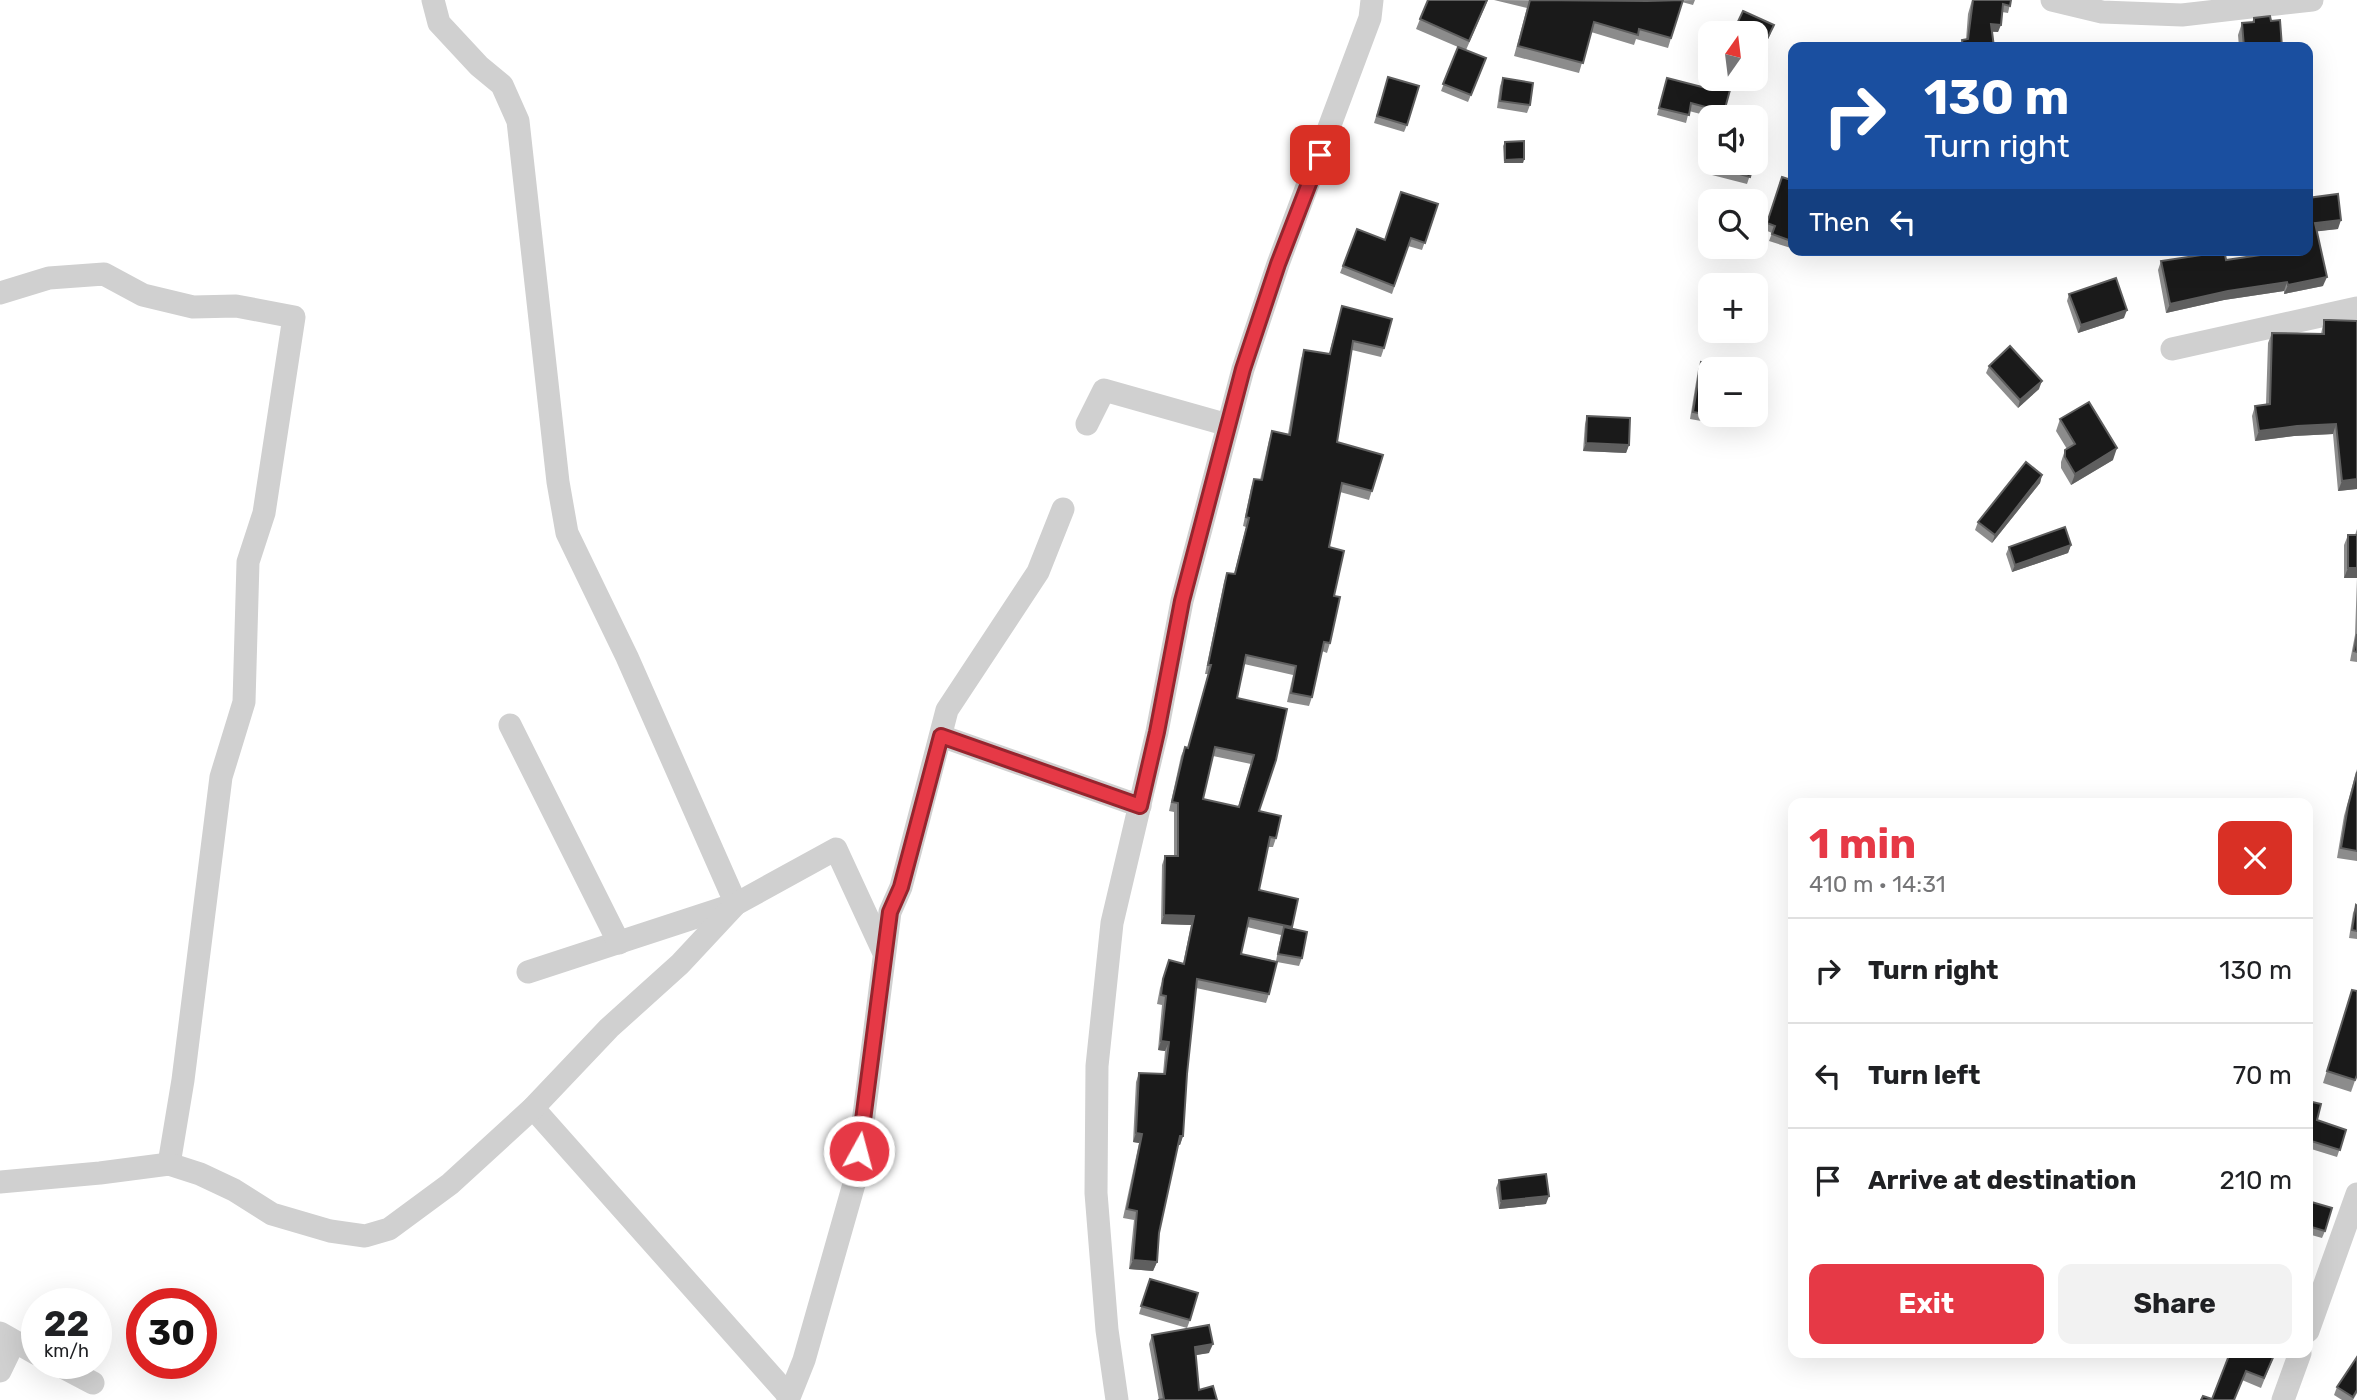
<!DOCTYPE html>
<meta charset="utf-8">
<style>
body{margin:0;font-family:Rubik,sans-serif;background:#f2f2f2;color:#202124;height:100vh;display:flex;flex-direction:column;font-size:26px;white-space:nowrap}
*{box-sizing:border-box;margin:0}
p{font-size:23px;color:#757577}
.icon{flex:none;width:38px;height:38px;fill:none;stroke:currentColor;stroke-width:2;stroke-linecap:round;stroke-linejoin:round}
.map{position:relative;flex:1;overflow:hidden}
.details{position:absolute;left:1788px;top:798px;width:525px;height:560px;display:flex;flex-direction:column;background:#fff;border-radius:14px;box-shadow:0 7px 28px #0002}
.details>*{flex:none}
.top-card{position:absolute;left:1788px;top:42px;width:525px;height:214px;border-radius:14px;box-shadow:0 7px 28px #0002;background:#1a4fa0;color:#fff;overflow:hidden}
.needle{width:46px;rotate:14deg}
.buttons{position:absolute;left:1698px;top:21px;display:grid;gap:14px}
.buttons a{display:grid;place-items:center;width:70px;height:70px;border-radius:14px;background:#fff;box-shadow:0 7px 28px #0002;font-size:35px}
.speed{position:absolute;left:21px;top:1288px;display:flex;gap:14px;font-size:35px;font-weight:700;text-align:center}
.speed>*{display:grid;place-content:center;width:91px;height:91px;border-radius:50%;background:#fff;box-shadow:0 7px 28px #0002;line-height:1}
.speed small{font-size:18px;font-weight:400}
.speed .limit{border:10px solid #d22;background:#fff;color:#111}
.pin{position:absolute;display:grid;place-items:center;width:60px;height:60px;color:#fff;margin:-30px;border-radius:14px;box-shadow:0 4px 10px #0006}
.me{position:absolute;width:77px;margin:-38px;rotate:7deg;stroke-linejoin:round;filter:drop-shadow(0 0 5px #0008)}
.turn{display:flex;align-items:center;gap:24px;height:147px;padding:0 21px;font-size:32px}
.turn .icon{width:91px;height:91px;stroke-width:2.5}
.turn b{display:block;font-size:49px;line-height:60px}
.then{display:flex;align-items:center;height:66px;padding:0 21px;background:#0003;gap:14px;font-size:26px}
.round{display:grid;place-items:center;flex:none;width:74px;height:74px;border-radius:14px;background:#f2f2f2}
.head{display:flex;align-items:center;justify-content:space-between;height:119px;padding:0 21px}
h1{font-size:42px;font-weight:700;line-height:52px;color:#e63946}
.primary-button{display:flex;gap:14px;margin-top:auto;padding:14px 21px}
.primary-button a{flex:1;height:80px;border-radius:14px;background:#e63946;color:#fff;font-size:28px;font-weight:700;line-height:80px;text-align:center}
.primary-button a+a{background:#f2f2f2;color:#202124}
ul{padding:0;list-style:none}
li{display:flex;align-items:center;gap:21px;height:105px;padding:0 21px;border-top:2px solid #e0e0e0}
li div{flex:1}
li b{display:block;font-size:26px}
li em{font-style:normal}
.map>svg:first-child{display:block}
</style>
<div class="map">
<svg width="2357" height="1400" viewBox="0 0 2357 1400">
<rect width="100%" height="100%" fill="#fff"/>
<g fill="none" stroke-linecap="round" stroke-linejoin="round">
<g stroke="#d0d0d0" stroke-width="23">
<path d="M433,0L439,23L479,66L502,85L518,121L558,482L567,533L627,657L736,904L528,972"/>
<path d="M2052,0L2102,12L2182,15L2312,0"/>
<path d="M0,293L49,278L104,274L143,295L193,307L236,306L294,317L264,513L248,562L244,702L221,777L183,1080L169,1164"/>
<path d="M2172,349L2357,308"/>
<path d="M1087,424L1104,390L1228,425"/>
<path d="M510,725L619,943"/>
<path d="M941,736L1140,806"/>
<path d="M533,1108L789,1396"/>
<path d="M0,1182L100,1173L169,1164L200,1174L234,1190L272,1214L330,1231L365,1236L389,1229L450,1184L533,1108L609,1028L680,964L736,904L836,849L884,953"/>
<path d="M2308,1331L2357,1194"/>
<path d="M0,1333L37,1354"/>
<path d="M55,1363L93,1383"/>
<path d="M0,1371L14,1342"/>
<path d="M788,1400L804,1360L856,1177L890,912L901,887L947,710L1038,572L1063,509"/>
<path d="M1117,1400L1107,1330L1096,1193L1097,1066L1112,923L1157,732L1182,601L1243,369L1278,264L1370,18L1372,0"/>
<path d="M2283,1400L2300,1353"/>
</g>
</g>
<g fill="#8c8c8c" fill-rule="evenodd">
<path d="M1488,0L1466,50L1486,58L1468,102L1441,91L1458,47L1416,29L1420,19Z"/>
<path d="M1494,0L1646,1L1695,0L1693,5L1682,2L1668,48L1636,39L1634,45L1591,32L1579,73L1514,56L1527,8Z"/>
<path d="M1972,0H2011L2008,13L2002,12L1998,32H1992L1994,47H1960L1962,40H1966L1968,14Z"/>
<path d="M1743,11L1771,33L1760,55L1755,52V33H1732Z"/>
<path d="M2254,18L2271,21L2282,47H2239L2238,35L2242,23L2252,22Z"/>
<path d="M1707,70L1724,112L1722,117H1712L1689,111L1686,123L1657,115L1667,78L1701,87Z"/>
<path d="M1503,78L1530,105L1527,113L1497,108L1500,86Z"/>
<path d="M1386,85L1407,125L1404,132L1374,123Z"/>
<path d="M1505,142L1524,159L1523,163H1504L1503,146Z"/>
<path d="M1716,163H1754L1747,184L1712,175Z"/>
<path d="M1782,177L1794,181V249L1769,241L1772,233L1765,230Z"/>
<path d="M2308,198L2338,229L2317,231L2323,286L2284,294V291L2224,300L2166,313L2158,270L2161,261L2216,255L2226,260L2276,252V250H2308Z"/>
<path d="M1438,204L1422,250L1408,246L1392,294L1340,273L1357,229L1385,240Z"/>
<path d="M2069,294L2124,318L2078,333L2067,301Z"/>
<path d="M1342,306L1384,348L1381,357L1352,350L1337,442L1383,455L1369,500L1340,492L1329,547L1334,596L1330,643L1327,653L1322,651L1312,697L1309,706L1287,702L1293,675L1244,664L1237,698L1287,709L1259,811L1276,838L1273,847H1268L1259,890L1298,899L1291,929L1302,958L1299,966L1277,962L1269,994L1266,1003L1196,988L1187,1074L1183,1136L1180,1145H1178L1159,1233L1157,1262L1153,1271L1129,1269L1134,1220L1123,1218L1139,1143L1133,1142L1136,1082L1139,1073L1163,1074L1165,1051L1158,1050L1162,1005L1157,1004L1160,988L1169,960L1183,964L1191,925L1161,924L1162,865L1165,856H1174V812L1169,811L1181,756L1185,747L1188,748L1208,674H1205L1224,582L1227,573L1234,574L1246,527L1243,526L1251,488L1254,479L1260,480L1269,440L1272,431L1288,434L1301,359L1304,350L1329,354ZM1213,756L1251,764L1238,807L1203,799ZM1247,927L1281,935L1276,961L1241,954Z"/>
<path d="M2324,320L2357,489L2338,491L2333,434L2294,436L2255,441L2252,416L2255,406L2266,404L2268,343L2272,333L2321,334Z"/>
<path d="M1701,362L1710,369L1727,418L1724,425L1690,419L1698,370Z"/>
<path d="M1989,366L2039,389L2018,408L1986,373Z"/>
<path d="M1587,416L1629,445L1626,453L1583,451L1585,424Z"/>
<path d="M2060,419L2113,460L2071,485L2061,468V462L2065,450L2067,449L2056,431Z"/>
<path d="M2042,475L2040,483L1992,543L1975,530L1978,522Z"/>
<path d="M2357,529V662L2350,661L2355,635L2357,578H2344V545L2348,535H2355Z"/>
<path d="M2071,545L2068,553L2012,572L2006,554L2009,547Z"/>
<path d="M2357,769V861L2337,858L2344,816Z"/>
<path d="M2356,905L2357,906V939L2349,938L2353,913Z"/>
<path d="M2352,990L2357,1075L2351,1092L2323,1083Z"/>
<path d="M2308,1101L2317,1120L2346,1130L2337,1157L2308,1148Z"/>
<path d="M1499,1180L1546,1204L1499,1209L1496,1188Z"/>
<path d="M2308,1201L2325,1231L2322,1238L2308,1234Z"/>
<path d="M1147,1287L1190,1320L1187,1328L1139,1314Z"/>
<path d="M1152,1335L1209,1353L1195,1355L1199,1390L1159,1400L1149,1344Z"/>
<path d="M2275,1353L2261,1388L2242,1380L2212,1399L2234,1355Z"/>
<path d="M2357,1357V1393L2353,1400H2342L2334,1395L2337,1387Z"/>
</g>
<g fill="#5f5f5f">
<path d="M1991,24L2001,25L1998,32L1988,31Z"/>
<path d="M1524,159L1523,163H1504L1505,160Z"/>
<path d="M2341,220L2338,229L2312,232L2315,223Z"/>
<path d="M2327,277L2323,286L2284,294L2288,285Z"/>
<path d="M2287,282L2284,291L2224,300L2166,313L2170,304L2228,291Z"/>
<path d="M2127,310L2124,318L2078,333L2081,325Z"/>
<path d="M2042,381L2039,389L2018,408L2020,400Z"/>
<path d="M2336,424L2333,434L2294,436L2255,441L2259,431L2297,426Z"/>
<path d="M1586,443L1629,445L1626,453L1583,451Z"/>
<path d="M2117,448L2113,460L2071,485L2075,474Z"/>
<path d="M2042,475L2040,483L1992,543L1995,535Z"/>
<path d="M2357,479V489L2338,491L2342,481Z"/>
<path d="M2071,545L2068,553L2012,572L2015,565Z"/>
<path d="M2348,568H2357V578H2344Z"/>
<path d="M1164,915L1194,916L1191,925L1161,924Z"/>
<path d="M1161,1041L1169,1042L1165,1051L1158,1050Z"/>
<path d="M1136,1133L1142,1134L1139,1143L1133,1142Z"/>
<path d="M1180,1136H1183L1180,1145H1177Z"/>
<path d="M1549,1196L1546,1204L1499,1209L1501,1201Z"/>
<path d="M1133,1260L1157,1262L1153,1271L1129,1269Z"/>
<path d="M1213,1344L1209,1353L1191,1356L1195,1347Z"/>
</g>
<g fill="#1a1a1a" stroke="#5f5f5f" stroke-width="2" fill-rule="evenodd">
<path d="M1428,0H1487L1469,41L1420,19Z"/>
<path d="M1530,0L1647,1L1683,0L1671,38L1639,29L1638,35L1594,22L1583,63L1518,46Z"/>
<path d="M1973,0H2011L2010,6L2003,4L2001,25L1991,24L1994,47H1963L1962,40L1968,39Z"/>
<path d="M1743,11L1774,25L1763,47L1755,43V33H1735L1733,32Z"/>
<path d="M2270,16L2271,21L2280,20L2282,47H2244L2242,23L2254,22V18Z"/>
<path d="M1458,47L1486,58L1471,95L1443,84Z"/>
<path d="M1707,70L1710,71V79H1733L1724,112L1691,103L1689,115L1659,108L1667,78L1702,87Z"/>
<path d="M1388,77L1419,86L1407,125L1377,116Z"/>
<path d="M1503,78L1533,83L1530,105L1500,101Z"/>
<path d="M1524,141V159L1505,160V142Z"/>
<path d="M1716,163H1754L1750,177L1715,167Z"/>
<path d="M1782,177L1794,181V242L1772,234L1775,226L1767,223Z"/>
<path d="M1401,192L1438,204L1425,243L1411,238L1394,286L1343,266L1357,229L1385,240Z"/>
<path d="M2338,194L2341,220L2315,223L2327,277L2288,285L2287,282L2228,291L2170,304L2161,261L2215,253L2216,255L2225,254L2226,260L2281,252L2280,250H2308V198Z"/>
<path d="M2116,278L2127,310L2081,325L2069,294Z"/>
<path d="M1342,306L1392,319L1384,348L1353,341L1337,442L1383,455L1372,491L1342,483L1329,547L1344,551L1334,596L1340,597L1330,643L1324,642L1312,697L1291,693L1296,666L1246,655L1237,698L1287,709L1276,760L1259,811L1281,816L1276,838L1270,837L1259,890L1298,899L1292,927L1249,918L1241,954L1277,962L1269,994L1197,979L1187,1074L1183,1136H1180L1159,1233L1157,1262L1133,1260L1137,1211L1127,1209L1142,1134L1136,1133L1139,1073L1165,1074L1169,1042L1161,1041L1166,996L1161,995L1163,979L1169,960L1184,964L1194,916L1164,915L1165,856H1178V803L1172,802L1185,747L1188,748L1211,665H1208L1227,573L1235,574L1249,518L1246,517L1254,479L1262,480L1272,431L1290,435L1304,350L1330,354ZM1215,747L1254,755L1239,807L1203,799Z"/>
<path d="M2324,320H2329L2357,321V479L2342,481L2336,424L2297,426L2259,431L2255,406L2270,404L2272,333L2324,334Z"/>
<path d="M2010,346L2042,381L2020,400L1989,366Z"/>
<path d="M1701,362L1723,366L1722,369H1710V415L1693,412Z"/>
<path d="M2089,402L2117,448L2075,474L2065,457V450L2075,444L2060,419Z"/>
<path d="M1710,415H1728L1727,418Z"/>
<path d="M1587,416L1630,418L1629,445L1586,443Z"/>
<path d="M2026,462L2042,475L1995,535L1978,522Z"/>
<path d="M2065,527L2071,545L2015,565L2009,547Z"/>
<rect x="2348" y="535" width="9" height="33"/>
<path d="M2357,634V652L2354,651Z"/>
<path d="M2357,772V851L2341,848L2348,806Z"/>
<path d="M2356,905L2357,906V931L2352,930Z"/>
<path d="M1284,927L1307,932L1302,958L1278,954Z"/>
<path d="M2352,990L2357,991V1075L2355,1080L2327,1071Z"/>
<path d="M2308,1101L2321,1104L2317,1120L2346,1130L2340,1150L2308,1140Z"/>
<path d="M1546,1174L1549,1196L1501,1201L1499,1180Z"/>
<path d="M2308,1201L2332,1208L2325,1231L2308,1226Z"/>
<path d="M1150,1279L1198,1293L1190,1320L1141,1306Z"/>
<path d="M1209,1325L1213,1344L1195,1347L1199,1390L1213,1386L1217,1400H1158L1164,1399L1152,1335Z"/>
<path d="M2230,1353L2234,1355L2235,1353H2275L2264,1378L2246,1371L2234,1400H2201L2203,1396L2212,1399Z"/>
<path d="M2357,1357V1390L2353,1397L2337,1387Z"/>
</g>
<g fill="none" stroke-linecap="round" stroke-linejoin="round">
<g stroke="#96252e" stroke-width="18">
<path id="route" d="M859,1151L890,912L901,887L941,736L1140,806L1157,732L1182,601L1243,369L1278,264L1320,155"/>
</g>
<use href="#route" stroke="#e63946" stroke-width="12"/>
</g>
</svg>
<div class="buttons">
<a><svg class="needle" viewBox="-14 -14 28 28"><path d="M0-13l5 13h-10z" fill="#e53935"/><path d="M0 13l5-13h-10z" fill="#757577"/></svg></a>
<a><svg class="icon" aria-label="sound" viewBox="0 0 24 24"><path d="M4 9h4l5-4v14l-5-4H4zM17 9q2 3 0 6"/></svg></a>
<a><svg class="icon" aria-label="search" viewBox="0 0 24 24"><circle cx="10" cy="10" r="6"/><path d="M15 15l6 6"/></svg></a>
<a>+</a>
<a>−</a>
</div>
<div class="speed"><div>22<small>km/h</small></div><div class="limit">30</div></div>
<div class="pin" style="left:1320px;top:155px;background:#d93025"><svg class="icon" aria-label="arrive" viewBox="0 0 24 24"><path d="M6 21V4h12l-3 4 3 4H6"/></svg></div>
<svg class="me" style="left:859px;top:1151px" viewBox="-20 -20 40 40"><circle r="17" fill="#e63946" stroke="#fff" stroke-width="3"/><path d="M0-11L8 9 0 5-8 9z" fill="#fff"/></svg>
<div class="top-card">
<div class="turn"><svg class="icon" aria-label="right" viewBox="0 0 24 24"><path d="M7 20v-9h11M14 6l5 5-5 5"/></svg><div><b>130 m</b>Turn right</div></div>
<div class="then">Then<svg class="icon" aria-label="left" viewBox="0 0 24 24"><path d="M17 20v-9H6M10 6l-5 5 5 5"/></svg></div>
</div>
<section class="details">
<div class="head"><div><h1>1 min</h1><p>410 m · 14:31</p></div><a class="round" style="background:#d93025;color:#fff"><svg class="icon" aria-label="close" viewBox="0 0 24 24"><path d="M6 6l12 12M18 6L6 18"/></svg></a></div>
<ul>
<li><svg class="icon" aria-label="right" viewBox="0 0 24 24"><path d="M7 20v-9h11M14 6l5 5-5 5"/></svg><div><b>Turn right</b></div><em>130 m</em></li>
<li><svg class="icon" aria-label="left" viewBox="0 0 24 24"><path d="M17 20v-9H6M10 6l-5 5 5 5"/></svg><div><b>Turn left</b></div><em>70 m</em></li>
<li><svg class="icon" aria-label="arrive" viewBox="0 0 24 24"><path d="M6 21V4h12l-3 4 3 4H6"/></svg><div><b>Arrive at destination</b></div><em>210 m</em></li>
</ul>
<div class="primary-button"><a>Exit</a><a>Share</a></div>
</section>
</div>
